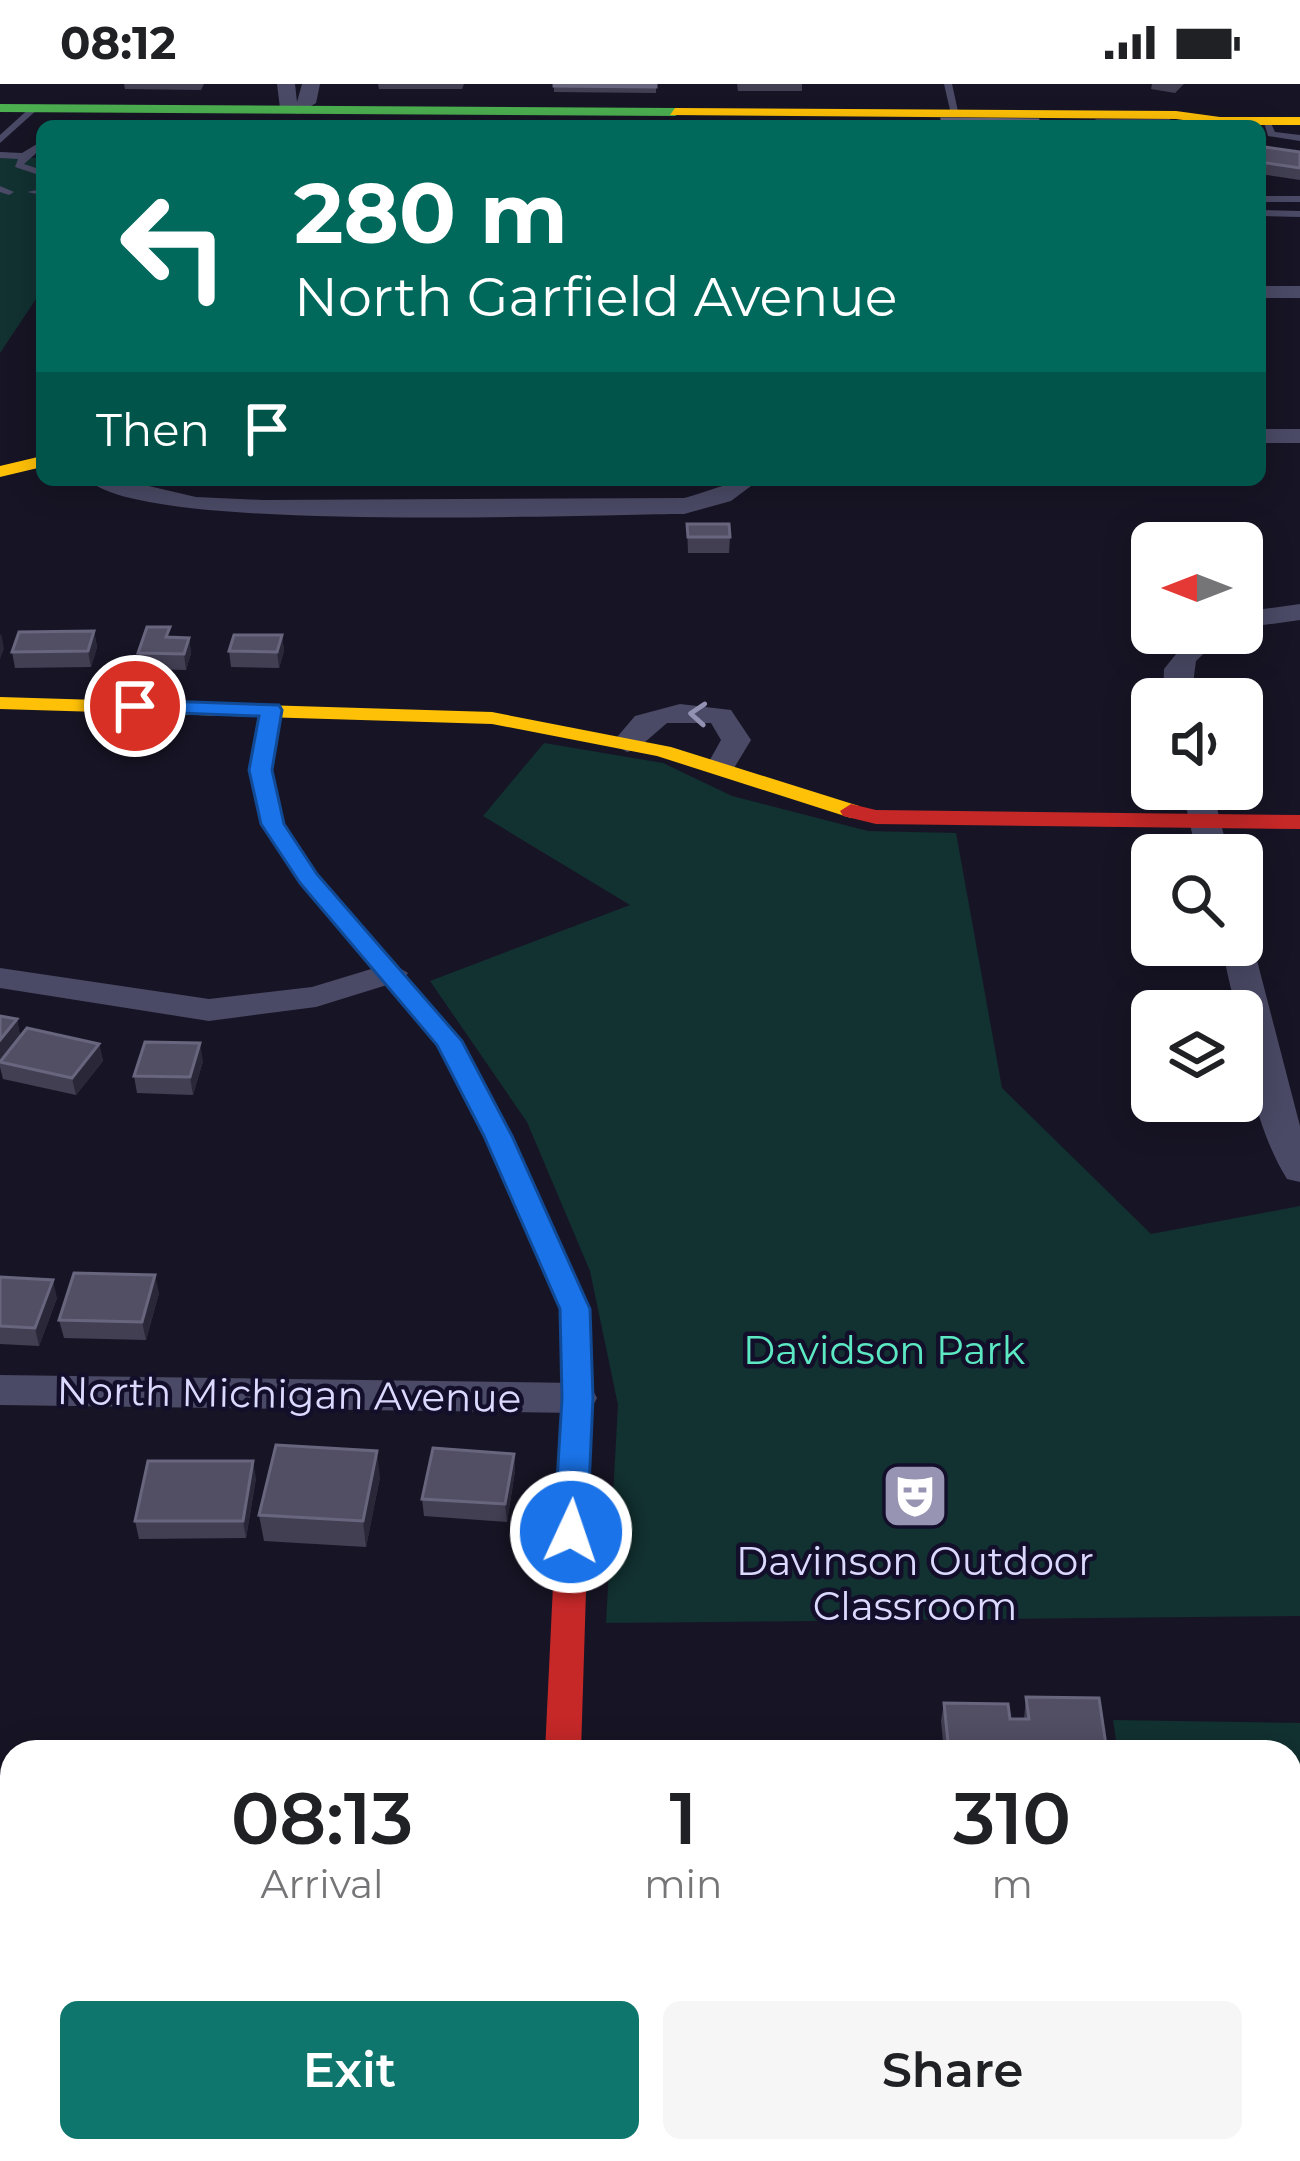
<!DOCTYPE html>
<style>
body{margin:0;font-family:Montserrat,sans-serif;background:#f6f6f6;color:#202124;height:100vh;display:flex;flex-direction:column;font-size:45px;white-space:nowrap}
*{box-sizing:border-box;margin:0}
p{font-size:39px;color:#757577}
.icon{flex:none;width:66px;height:66px;fill:none;stroke:currentColor;stroke-width:2;stroke-linecap:round;stroke-linejoin:round}
.map{position:relative;flex:1;overflow:hidden}
.drawer{position:absolute;left:0px;top:1656px;width:1302px;height:423px;display:flex;flex-direction:column;background:#fff;border-radius:36px 36px 0 0;box-shadow:0 6px 30px #0003}
.drawer>*{flex:none}
.banner{position:absolute;left:36px;top:36px;width:1230px;height:366px;border-radius:18px;box-shadow:0 6px 30px #0003;background:#00695c;color:#fff;overflow:hidden}
.needle{width:78px;rotate:270deg}
.tools{position:absolute;left:1131px;top:438px;display:grid;gap:24px}
.tools a{display:grid;place-items:center;width:132px;height:132px;border-radius:18px;background:#fff;box-shadow:0 6px 30px #0003;font-size:60px}
.pin{position:absolute;display:grid;place-items:center;width:102px;height:102px;color:#fff;margin:-51px;border:6px solid #fff;border-radius:50%;box-shadow:0 3px 12px #0007}
.me{position:absolute;width:132px;margin:-66px;rotate:3deg;stroke-linejoin:round;filter:drop-shadow(0 0 9px #0008)}
.turn{display:flex;align-items:center;gap:42px;height:252px;padding:0 60px;font-size:54px}
.turn .icon{width:156px;height:156px;stroke-width:2.5}
.turn b{display:block;font-size:84px;line-height:102px}
.then{display:flex;align-items:center;height:114px;padding:0 60px;background:#0003;gap:24px;font-size:45px}
.eta{display:flex;justify-content:space-evenly;align-items:center;height:204px;text-align:center}
.eta b{font-size:72px;font-weight:600;line-height:84px}
.cta{display:flex;gap:24px;margin-top:auto;padding:24px 60px}
.cta a{flex:1;height:138px;border-radius:18px;background:#0f766e;color:#fff;font-size:48px;font-weight:600;line-height:138px;text-align:center}
.cta a+a{background:#f6f6f6;color:#202124}
.status{display:flex;justify-content:space-between;align-items:center;height:84px;padding:0 60px;background:#fff;direction:ltr}
.status svg{height:33px;fill:currentColor}
.map>svg:first-child{display:block}
</style>
<div class="status"><b>08:12</b><svg viewBox="0 0 49 12"><path d="M0 12V9h3v3zM5 12V6h3v6zM10 12V3h3v9zM15 12V0h3v12zM26 1h20v11H26zM47 4h2v5h-2z"/></svg></div>
<div class="map">
<svg width="1300" height="2077" viewBox="0 0 1300 2077">
<rect width="100%" height="100%" fill="#171525"/>
<g fill="#123131">
<path d="M0,73L42,74V206L0,269Z"/>
<path d="M544,659L663,679L732,712L868,747L956,749L1002,1004L1151,1150L1300,1122V1532L606,1539L618,1321L590,1187L527,1038L430,897L630,821L483,732Z"/>
<path d="M1113,1636L1300,1639V1717L1290,1716V1668H1118Z"/>
</g>
<g fill="none" stroke-linecap="round" stroke-linejoin="round">
<g fill="#4a4a66" fill-rule="evenodd">
<path d="M944,0H952L959,32L951,30Z"/>
<path d="M32,22L39,24L0,59V51Z"/>
<path d="M1263,35H1269L1275,48L1300,51V57L1268,52Z"/>
<path d="M42,57V64L24,80L42,86V92L15,83L18,75L0,74V68L22,69Z"/>
<path d="M0,102L14,108L9,111L0,108Z"/>
<path d="M42,105V111L27,108Z"/>
<rect x="1260" y="112" width="40" height="6"/>
<path d="M1260,126L1300,127V133L1260,132Z"/>
</g>
<g fill="#4a4a66" fill-rule="evenodd">
<path d="M277,0H295L297,18L302,0H320L316,19L298,30L280,24Z"/>
<rect x="1260" y="202" width="40" height="12"/>
<rect x="1260" y="345" width="40" height="14"/>
<path d="M89,396H123L196,413L263,416L684,414C711,407 731,396 759,396L731,417L684,430C586,430 143,450 89,396Z"/>
<path d="M1300,520V536L1242,544V528Z"/>
<path d="M1193,549H1225L1196,577L1191,615H1163L1164,585Z"/>
<path d="M680,620L731,626L751,656L731,689L721,692L706,683L721,656L711,639H667L637,665L627,668L612,659L635,632Z"/>
<path d="M1182,705H1212L1229,771H1197Z"/>
<path d="M1242,852L1253,861L1300,1042V1098L1287,1095C1259,1050 1242,980 1242,927H1236L1221,861H1242Z"/>
<path d="M391,879L408,889L403,896L316,923L209,937L0,904V884L209,915L312,903Z"/>
<path d="M0,1291L577,1299L591,1303L597,1314L591,1325L577,1329L0,1321Z"/>
<rect x="0" y="1825" width="12" height="46"/>
</g>
<g fill="#4caf50" fill-rule="evenodd">
<path d="M0,20L675,24L682,28L675,32L0,28Z"/>
<path d="M271,620L282,626L271,686L285,740L317,790L458,951L510,1048L506,1054H486L438,960L300,799L261,740L249,686L260,626Z"/>
<path d="M527,2067H567L566,2077H526Z"/>
</g>
<g fill="#ffc107" fill-rule="evenodd">
<path d="M675,24L1176,27L1220,33H1300V41H1220L1176,35L670,31Z"/>
<path d="M42,372V383L0,393V382Z"/>
<path d="M0,613L492,628L671,663L859,722L862,727L851,734L657,672L492,640L0,625Z"/>
</g>
<g fill="#c62828" fill-rule="evenodd">
<path d="M851,720L876,726L1300,731V745L876,740L843,732L840,727Z"/>
<path d="M496,1039L510,1048L590,1225L592,1314L581,1668H545L562,1314L560,1225L482,1048Z"/>
</g>
</g>
<g fill="#423f53">
<path d="M124,0H204L201,6L125,5Z"/>
<path d="M378,0H464L462,5H379Z"/>
<path d="M656,0V9L554,8V2Z"/>
<path d="M737,0H802V7H738Z"/>
<path d="M1152,0H1184L1175,9L1151,5Z"/>
<path d="M1300,68V96L1260,90V69Z"/>
<path d="M687,440L730,453L729,469H688Z"/>
<path d="M94,547L97,563L91,583L15,584L12,568Z"/>
<path d="M282,551L284,567L279,584L231,583L229,567Z"/>
<path d="M171,553L189,554L191,569L186,586L140,585L138,569Z"/>
<path d="M0,932L17,935L20,952L99,960L103,977L76,1011L3,995L0,983Z"/>
<path d="M203,977L193,1011L137,1009L134,992Z"/>
<path d="M0,1193L57,1214L39,1262L0,1260Z"/>
<path d="M159,1209L146,1256L64,1254L59,1236Z"/>
<path d="M514,1370L515,1387L507,1438L424,1432L422,1415Z"/>
<path d="M380,1393L366,1463L264,1457L259,1431Z"/>
<path d="M256,1394L246,1454L139,1455L135,1437Z"/>
<path d="M1026,1613L1107,1668H944L941,1637L944,1619L1010,1635H1024Z"/>
<path d="M1290,1806L1295,1827H1300V1916H1290Z"/>
<path d="M0,1964H12V2067H96L95,2075L0,2076Z"/>
<path d="M148,2067H301L300,2077H151Z"/>
</g>
<g fill="#2a2739">
<path d="M94,547L97,563L91,583L88,567Z"/>
<path d="M1,549L4,565L0,575V552Z"/>
<path d="M282,551L284,567L279,584L277,568Z"/>
<path d="M189,554L191,569L186,586L184,570Z"/>
<path d="M17,935L20,953L0,979V956Z"/>
<path d="M200,959L203,977L193,1011L190,993Z"/>
<path d="M99,960L103,977L76,1011L72,994Z"/>
<path d="M155,1191L159,1209L146,1256L142,1238Z"/>
<path d="M53,1196L57,1214L39,1262L35,1244Z"/>
<path d="M377,1367L380,1393L366,1463L363,1437Z"/>
<path d="M514,1370L515,1387L507,1438L505,1420Z"/>
<path d="M253,1377L256,1394L246,1454L243,1437Z"/>
</g>
<g fill="#524f65" stroke="#68657e" stroke-width="3">
<path d="M554,0H656V3L554,2Z"/>
<path d="M942,35L1038,36L1040,42H879V41L943,42Z"/>
<path d="M1098,37H1169L1171,42H1101Z"/>
<path d="M1265,63L1300,68V84L1260,78V69Z"/>
<path d="M687,440H729L730,453H688Z"/>
<path d="M147,543H170L166,553L189,554L184,570L138,569Z"/>
<path d="M94,547L88,567L12,568L19,548Z"/>
<path d="M234,551H282L277,568L229,567Z"/>
<path d="M0,932L17,935L0,956Z"/>
<path d="M27,944L99,960L72,994L0,978Z"/>
<path d="M145,958L200,959L190,993L134,992Z"/>
<path d="M74,1189L155,1191L142,1238L59,1236Z"/>
<path d="M0,1193L53,1196L35,1244L0,1242Z"/>
<path d="M276,1361L377,1367L363,1437L259,1431Z"/>
<path d="M433,1364L514,1370L505,1420L422,1415Z"/>
<path d="M148,1377H253L243,1437H135Z"/>
<path d="M1026,1613L1099,1614L1107,1668H949L944,1619L1008,1620L1010,1635H1029Z"/>
<path d="M238,1667H335L238,1668Z"/>
<path d="M1290,1806L1295,1827H1300V1899H1290Z"/>
<rect x="0" y="1964" width="12" height="88"/>
<path d="M326,2067H406L405,2077L325,2074Z"/>
<path d="M928,2067H1230L1232,2077H929Z"/>
</g>
<defs><path id="oneway-chevron" d="M-2-3.5L2.5 0L-2 3.5" fill="none" stroke-width="1.6" stroke-linecap="round" stroke-linejoin="round" transform="scale(3)"/></defs>
<use stroke="#9392b2" href="#oneway-chevron" transform="translate(698 630) rotate(-176)"/>
<path fill="#1a73e8" stroke="#114b97" stroke-width="3" d="M135,616L279,621L282,626L272,686L284,740L317,790L462,957L512,1052L590,1225L593,1314L587,1448L583,1458L571,1461L559,1458L554,1448L562,1314L560,1225L484,1052L437,961L300,799L261,740L249,686L259,632L128,627V618Z"/>
<defs>
<g id="theatre-square" transform="scale(3.45)"><rect x="-9" y="-9" width="18" height="18" rx="4" fill="#9794b3" stroke="#130f2b"/><path d="M-5-5.5Q0-4 5-5.5V0Q5 5 0 6Q-5 5-5 0ZM-3.3-2.5H-1v1.5H-3.3ZM1-2.5H3.3v1.5H1ZM-2.8 1Q0 5.5 2.8 1Z" fill="#fff"/></g>
</defs>
<g fill-rule="evenodd">
<use href="#theatre-square" x="915" y="1412"/>
</g>
<g text-anchor="middle" dominant-baseline="central" stroke-width="9" stroke-linejoin="round" paint-order="stroke">
<g font-size="39" fill="#5be8c2" stroke="#130f2b">
<text x="884" y="1266">Davidson Park</text>
</g>
<g font-size="39" fill="#dcd9ff" stroke="#130f2b">
<text transform="translate(289 1310) rotate(1)">North Michigan Avenue</text>
</g>
<g font-size="39" fill="#dcd9ff" stroke="#130f2b">
<text x="915" y="1477">Davinson Outdoor<tspan x="915" dy="45">Classroom</tspan></text>
</g>
</g>
</svg>
<div class="tools">
<a><svg class="needle" viewBox="-14 -14 28 28"><path d="M0-13l5 13h-10z" fill="#e53935"/><path d="M0 13l5-13h-10z" fill="#757577"/></svg></a>
<a><svg class="icon" aria-label="sound" viewBox="0 0 24 24"><path d="M4 9h4l5-4v14l-5-4H4zM17 9q2 3 0 6"/></svg></a>
<a><svg class="icon" aria-label="search" viewBox="0 0 24 24"><circle cx="10" cy="10" r="6"/><path d="M15 15l6 6"/></svg></a>
<a><svg class="icon" aria-label="layers" viewBox="0 0 24 24"><path d="M12 4l9 5-9 5-9-5zM3 14l9 5 9-5"/></svg></a>
</div>
<div class="pin" style="left:135px;top:622px;background:#d93025"><svg class="icon" aria-label="arrive" viewBox="0 0 24 24"><path d="M6 21V4h12l-3 4 3 4H6"/></svg></div>
<svg class="me" style="left:571px;top:1448px" viewBox="-20 -20 40 40"><circle r="17" fill="#1a73e8" stroke="#fff" stroke-width="3"/><path d="M0-11L8 9 0 5-8 9z" fill="#fff"/></svg>
<div class="banner">
<div class="turn"><svg class="icon" aria-label="left" viewBox="0 0 24 24"><path d="M17 20v-9H6M10 6l-5 5 5 5"/></svg><div><b>280 m</b>North Garfield Avenue</div></div>
<div class="then">Then<svg class="icon" aria-label="arrive" viewBox="0 0 24 24"><path d="M6 21V4h12l-3 4 3 4H6"/></svg></div>
</div>
<section class="drawer">
<div class="eta">
<div><b>08:13</b><p>Arrival</p></div>
<div><b>1</b><p>min</p></div>
<div><b>310</b><p>m</p></div>
</div>
<div class="cta"><a>Exit</a><a>Share</a></div>
</section>
</div>
